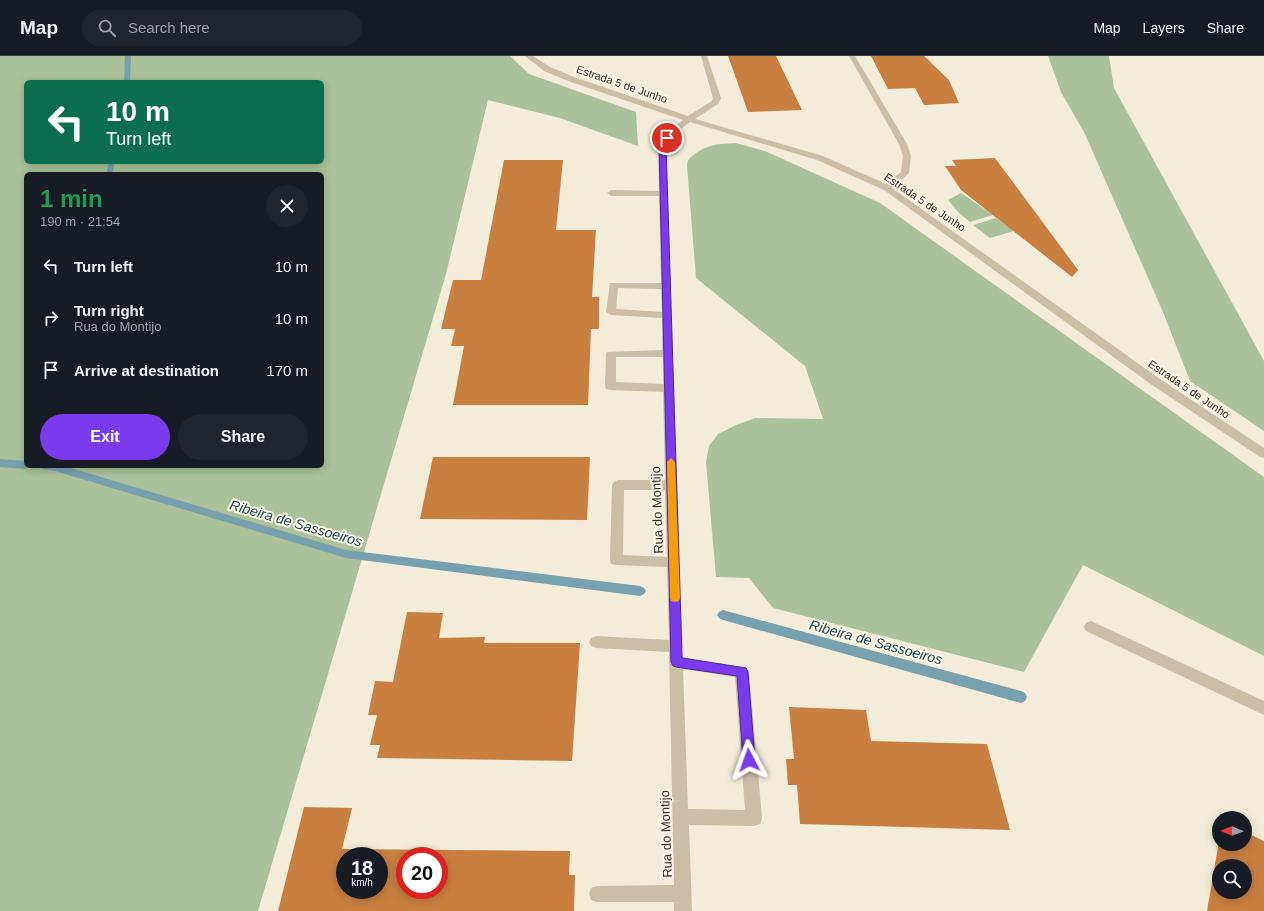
<!DOCTYPE html>
<meta charset="utf-8">
<style>
body{margin:0;font-family:Arial,sans-serif;background:#20242c;color:#f1f3f6;height:100vh;display:flex;flex-direction:column;font-size:15px;white-space:nowrap}
*{box-sizing:border-box;margin:0}
p{font-size:13px;color:#9ea1a6}
.icon{flex:none;width:22px;height:22px;fill:none;stroke:currentColor;stroke-width:2;stroke-linecap:round;stroke-linejoin:round}
.map{position:relative;flex:1;overflow:hidden}
.sheet{position:absolute;left:24px;top:116px;width:300px;height:296px;display:flex;flex-direction:column;background:#171b24;border-radius:6px;box-shadow:0 2px 10px #0003}
.sheet>*{flex:none}
.hud{position:absolute;left:24px;top:24px;width:300px;height:84px;border-radius:6px;box-shadow:0 2px 10px #0003;background:#0b6e4f;color:#fff;overflow:hidden}
.needle{width:26px;rotate:271deg}
.controls{position:absolute;left:1212px;top:755px;display:grid;gap:8px}
.controls a{display:grid;place-items:center;width:40px;height:40px;border-radius:50%;background:#171b24;box-shadow:0 2px 10px #0003;font-size:20px}
.speed{position:absolute;left:336px;top:791px;display:flex;gap:8px;font-size:20px;font-weight:700;text-align:center}
.speed>*{display:grid;place-content:center;width:52px;height:52px;border-radius:50%;background:#171b24;box-shadow:0 2px 10px #0003;line-height:1}
.speed small{font-size:10px;font-weight:400}
.speed .limit{border:6px solid #d22;background:#fff;color:#111}
.pin{position:absolute;display:grid;place-items:center;width:34px;height:34px;color:#fff;margin:-17px;border:2px solid #fff;border-radius:50%;box-shadow:0 1px 4px #0007}
.me{position:absolute;width:44px;margin:-22px;rotate:356deg;stroke-linejoin:round;filter:drop-shadow(0 0 3px #0008)}
.turn{display:flex;align-items:center;gap:14px;height:84px;padding:0 16px;font-size:18px}
.turn .icon{width:52px;height:52px;stroke-width:2.5}
.turn b{display:block;font-size:28px;line-height:34px}
.round{display:grid;place-items:center;flex:none;width:42px;height:42px;border-radius:21px;background:#20242c}
.summary{display:flex;align-items:center;justify-content:space-between;height:68px;padding:0 16px}
h1{font-size:24px;font-weight:700;line-height:30px;color:#1e9e55}
.button{display:flex;gap:8px;margin-top:auto;padding:8px 16px}
.button a{flex:1;height:46px;border-radius:24px;background:#7c3aed;color:#fff;font-size:16px;font-weight:700;line-height:46px;text-align:center}
.button a+a{background:#20242c;color:#f1f3f6}
ul{padding:0;list-style:none}
li{display:flex;align-items:center;gap:12px;height:52px;padding:0 16px}
li div{flex:1}
li b{display:block;font-size:15px}
li em{font-style:normal}
header{display:flex;align-items:center;gap:24px;box-sizing:border-box;height:56px;padding:0 20px;background:#171b24;border-bottom:1px solid #363941}
header strong{font-size:19px}
nav{display:flex;gap:22px;margin-inline-start:auto;font-size:14px}
.search{width:280px;height:36px;background:#20242c;display:flex;align-items:center;gap:10px;box-sizing:border-box;padding:0 14px;border-radius:22px;color:#9ea1a6;font-size:15px}
.map>svg:first-child{display:block}
</style>
<header>
<strong>Map</strong>
<div class="search"><svg class="icon" aria-label="search" viewBox="0 0 24 24"><circle cx="10" cy="10" r="6"/><path d="M15 15l6 6"/></svg>Search here</div>
<nav><a>Map</a><a>Layers</a><a>Share</a></nav>
</header>
<div class="map">
<svg width="1264" height="855" viewBox="0 0 1264 855">
<rect width="100%" height="100%" fill="#f2ecd9"/>
<g fill="#abc199" fill-rule="evenodd">
<path d="M0,0H510L529,18L636,56L638,90L560,62L488,44L446,218L258,855H0ZM26,26H322V106H26ZM26,118H322V410H26Z"/>
<path d="M1048,0H1109L1114,32L1264,305V375L1190,325L1163,256L1085,78L1061,36Z"/>
<path d="M736,87L765,95L880,147L1264,421V600L1083,509L1024,616L773,552L749,522L716,521L706,406L709,390L718,378L736,369L755,362L823,363L805,310L696,222L687,109L688,104C703,89 715,88 736,87Z"/>
<path d="M961,137L993,159L970,166L960,158L948,144Z"/>
<path d="M996,162L1014,175L990,182L973,169Z"/>
</g>
<g fill="none" stroke-linecap="round" stroke-linejoin="round">
<g fill="#77a1af" fill-rule="evenodd">
<path d="M125,0H131L130,26H124Z"/>
<path d="M109,106H115L112,118H106Z"/>
<path d="M0,403L26,405V410H30L26,413L0,411Z"/>
<path d="M40,410H64L346,494L640,530L644,532L646,535L644,538L640,540L346,502L55,415L42,413Z"/>
<path d="M723,554L1021,635L1025,637L1027,641L1025,645L1021,647L723,564L719,562L717,559L719,556Z"/>
</g>
</g>
<g fill="#c97f40" fill-rule="evenodd">
<path d="M728,0H776L802,54L748,56Z"/>
<path d="M871,0H924L949,24L959,47L924,49L915,32L888,33Z"/>
<path d="M995,102L1078,214L1072,221L961,134L945,110H956L952,104Z"/>
<path d="M504,104H563L556,174H596L592,241H599V273H591L588,349H453L464,290H451L455,273H441L453,224H481Z"/>
<path d="M433,401H590L587,464L420,463Z"/>
<path d="M407,556L443,557L439,582L485,581L484,587H580L572,705L377,702L380,689H370L377,659H368L375,625L393,626Z"/>
<path d="M789,651L866,654L871,685L987,688L1010,774L800,768L797,729H788L786,703H794Z"/>
<path d="M304,751L352,752L342,793L570,795L569,819H575L574,855H278ZM345,800H379V834H345ZM405,800H439V834H405Z"/>
<path d="M1245,776L1264,785V855H1207L1219,785V788H1245ZM1219,810H1245V836H1219Z"/>
</g>
<g fill="none" stroke-linecap="round" stroke-linejoin="round">
<g fill="#cabea5" fill-rule="evenodd">
<path d="M525,0H533L550,11L574,21L688,60L712,45L713,42L701,0H707L721,42L718,48L695,63L823,100L886,128L901,116L903,100L899,88L849,0H855L907,88L911,100L909,117L892,132L1160,323L1264,392V402L1260,401L1152,329L884,134L817,104L690,66L676,77L666,88L683,601L747,612L749,616L762,762L760,768L754,770L689,769L692,855H674V846H597L591,844L589,838L591,832L597,830L674,829L669,596L596,592L591,590L589,586L591,582L596,580L669,584L667,511L616,509L611,508L610,504L612,429L614,426L618,424H665L663,336L610,334L606,333L605,330L606,298L607,296L662,294V262L611,259L606,256L610,227H661L659,140H611L607,137L611,134L659,135L658,88L670,74L683,64L568,25L544,15ZM618,232L661,233L662,256L616,253ZM616,301H663V328L616,326ZM624,434H665L667,501L623,499ZM683,613L735,621L745,754L688,753Z"/>
<path d="M1091,565L1264,645V659L1086,575L1084,571L1086,567Z"/>
</g>
</g>
<path fill="#7c3aed" stroke="#51269a" d="M664,80L670,82L666,88L682,602L746,612L748,616L755,704L753,708L749,709L745,708L743,704L737,620L676,611L673,610L671,606L659,88Z"/>
<path fill="#f59e0b" d="M671,402L675,406L680,542L679,545L675,546L671,545L670,542L667,406Z"/>
<g text-anchor="middle" dominant-baseline="central" stroke-width="4" stroke-linejoin="round" paint-order="stroke">
<g font-size="11" fill="#352e26" stroke="#faf5e5">
<text transform="translate(622 28) rotate(19)">Estrada 5 de Junho</text>
<text transform="translate(925 146) rotate(34)">Estrada 5 de Junho</text>
<text transform="translate(1189 333) rotate(34)">Estrada 5 de Junho</text>
</g>
<g font-size="13" fill="#352e26" stroke="#faf5e5">
<text transform="translate(657 454) rotate(-92)">Rua do Montijo</text>
<text transform="translate(666 778) rotate(-92)">Rua do Montijo</text>
</g>
<g font-size="14" font-style="italic" fill="#1b4658" stroke="#faf5e5">
<text transform="translate(296 467) rotate(16)">Ribeira de Sassoeiros</text>
<text transform="translate(876 586) rotate(15)">Ribeira de Sassoeiros</text>
</g>
</g>
</svg>
<div class="controls">
<a><svg class="needle" viewBox="-14 -14 28 28"><path d="M0-13l5 13h-10z" fill="#e53935"/><path d="M0 13l5-13h-10z" fill="#9ea1a6"/></svg></a>
<a><svg class="icon" aria-label="search" viewBox="0 0 24 24"><circle cx="10" cy="10" r="6"/><path d="M15 15l6 6"/></svg></a>
</div>
<div class="speed"><div>18<small>km/h</small></div><div class="limit">20</div></div>
<div class="pin" style="left:667px;top:82px;background:#d93025"><svg class="icon" aria-label="arrive" viewBox="0 0 24 24"><path d="M6 21V4h12l-3 4 3 4H6"/></svg></div>
<svg class="me" style="left:749px;top:704px" viewBox="-20 -20 40 40"><path d="M0-17L14 15 0 8-14 15z" fill="#7c3aed" stroke="#fff" stroke-width="4"/></svg>
<div class="hud">
<div class="turn"><svg class="icon" aria-label="left" viewBox="0 0 24 24"><path d="M17 20v-9H6M10 6l-5 5 5 5"/></svg><div><b>10 m</b>Turn left</div></div>
</div>
<section class="sheet">
<div class="summary"><div><h1>1 min</h1><p>190 m · 21:54</p></div><a class="round"><svg class="icon" aria-label="close" viewBox="0 0 24 24"><path d="M6 6l12 12M18 6L6 18"/></svg></a></div>
<ul>
<li><svg class="icon" aria-label="left" viewBox="0 0 24 24"><path d="M17 20v-9H6M10 6l-5 5 5 5"/></svg><div><b>Turn left</b></div><em>10 m</em></li>
<li><svg class="icon" aria-label="right" viewBox="0 0 24 24"><path d="M7 20v-9h11M14 6l5 5-5 5"/></svg><div><b>Turn right</b><p>Rua do Montijo</p></div><em>10 m</em></li>
<li><svg class="icon" aria-label="arrive" viewBox="0 0 24 24"><path d="M6 21V4h12l-3 4 3 4H6"/></svg><div><b>Arrive at destination</b></div><em>170 m</em></li>
</ul>
<div class="button"><a>Exit</a><a>Share</a></div>
</section>
</div>
